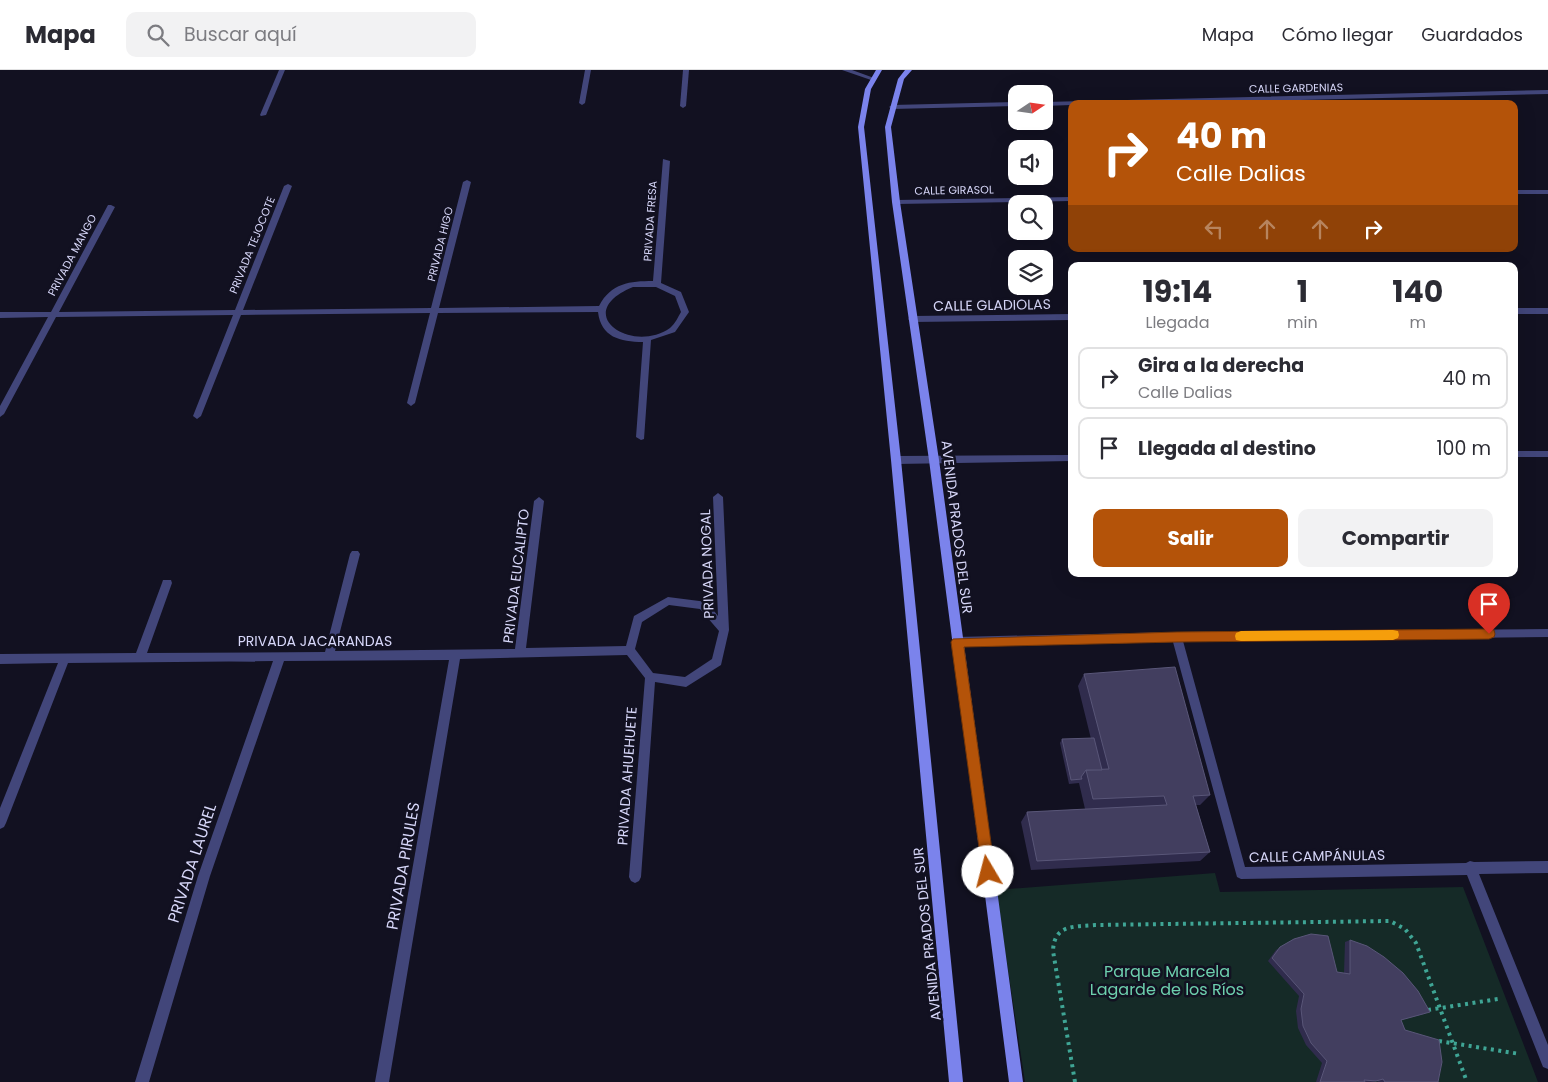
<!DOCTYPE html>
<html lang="es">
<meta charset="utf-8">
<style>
body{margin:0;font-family:Poppins,sans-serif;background:#f2f2f3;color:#2b2b33;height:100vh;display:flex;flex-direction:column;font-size:19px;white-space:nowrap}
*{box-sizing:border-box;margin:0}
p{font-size:16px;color:#7c7c81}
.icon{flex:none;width:28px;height:28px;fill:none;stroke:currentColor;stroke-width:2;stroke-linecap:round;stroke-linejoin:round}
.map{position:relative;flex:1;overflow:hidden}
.panel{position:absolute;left:1068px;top:192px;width:450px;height:315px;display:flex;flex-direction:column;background:#fff;border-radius:10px;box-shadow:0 5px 20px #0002}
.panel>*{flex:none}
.hud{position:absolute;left:1068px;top:30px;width:450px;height:152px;border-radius:10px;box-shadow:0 5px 20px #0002;background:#b45309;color:#fff;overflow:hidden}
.needle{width:32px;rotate:77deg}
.tools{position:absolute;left:1008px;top:15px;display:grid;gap:10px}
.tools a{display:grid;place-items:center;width:45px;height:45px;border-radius:10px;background:#fff;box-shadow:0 5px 20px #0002;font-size:25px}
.pin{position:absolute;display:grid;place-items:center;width:42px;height:42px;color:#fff;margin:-51px -21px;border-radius:50% 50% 50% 0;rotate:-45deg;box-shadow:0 0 5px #0007}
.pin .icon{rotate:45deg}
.me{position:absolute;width:55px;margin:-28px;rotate:352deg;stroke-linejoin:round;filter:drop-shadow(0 0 4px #0008)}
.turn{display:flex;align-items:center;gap:18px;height:105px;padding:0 25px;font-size:22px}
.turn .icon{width:65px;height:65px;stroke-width:2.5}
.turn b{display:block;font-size:35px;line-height:42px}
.lanes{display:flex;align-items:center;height:48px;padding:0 25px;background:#0003;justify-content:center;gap:25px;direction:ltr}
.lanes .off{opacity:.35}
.eta{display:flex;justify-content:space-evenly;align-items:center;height:85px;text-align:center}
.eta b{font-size:30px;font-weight:700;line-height:35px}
.action{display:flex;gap:10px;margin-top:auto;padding:10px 25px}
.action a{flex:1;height:58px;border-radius:10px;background:#b45309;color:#fff;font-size:20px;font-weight:700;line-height:58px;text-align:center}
.action a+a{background:#f2f2f3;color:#2b2b33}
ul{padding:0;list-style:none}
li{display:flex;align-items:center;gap:15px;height:62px;margin:0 10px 8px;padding:0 15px;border:2px solid #e1e1e2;border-radius:10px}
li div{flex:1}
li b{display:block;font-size:19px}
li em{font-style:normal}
header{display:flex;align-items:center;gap:30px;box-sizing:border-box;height:70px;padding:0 25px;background:#fff;border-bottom:1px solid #e1e1e2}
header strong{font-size:24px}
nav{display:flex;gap:28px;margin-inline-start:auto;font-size:18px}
.search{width:350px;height:45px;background:#f2f2f3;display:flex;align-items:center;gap:12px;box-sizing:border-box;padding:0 18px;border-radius:10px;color:#7c7c81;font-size:19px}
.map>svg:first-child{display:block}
</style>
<header>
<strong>Mapa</strong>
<div class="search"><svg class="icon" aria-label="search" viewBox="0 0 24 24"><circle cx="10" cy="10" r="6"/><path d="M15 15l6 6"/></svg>Buscar aquí</div>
<nav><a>Mapa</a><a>Cómo llegar</a><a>Guardados</a></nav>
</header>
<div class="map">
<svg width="1548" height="1012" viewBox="0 0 1548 1012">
<rect width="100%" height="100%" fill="#121121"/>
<path fill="#152a27" d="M1215,803L1220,822L1463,817L1538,1012H1025L996,820Z"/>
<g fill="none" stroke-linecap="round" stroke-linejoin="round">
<g stroke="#3fa595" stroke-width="4" stroke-dasharray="3 4.5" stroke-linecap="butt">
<path d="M1428,940L1498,929"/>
<path d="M1439,971L1520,984"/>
<path d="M1075,1012L1053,881C1054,854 1074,857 1095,855L1390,851L1405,859L1416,873L1467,1012"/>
</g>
<g fill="#42467a" fill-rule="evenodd">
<path d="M279,0H285L266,45L261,46L260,45Z"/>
<path d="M585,0H591L585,33L582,35L579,33Z"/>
<path d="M683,0H689L686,36L683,38L680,36Z"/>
<path d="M842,0H852L874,8L871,10Z"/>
<path d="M1548,20V24L1139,34H1071V35L1044,36V32Z"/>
<path d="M1016,32V36L892,39L889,37L892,35Z"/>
<path d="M663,89L670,91L661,213L681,222L689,242L675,262L651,270L644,369L641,370L636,367L643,272C620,272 601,267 598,242L438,243L415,333L411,336L407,333L430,243L241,245L201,346L197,349L193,346L233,245L56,247L4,344L0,347V336L48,247L0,248V242H51L108,135H111L115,137L59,242L235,240L284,116L288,114L292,116L243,240L431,238L463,112L467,110L471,112L439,238L599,236C611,213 630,211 653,211ZM633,217H656L675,226L681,242C678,247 675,254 670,258C631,285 570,243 633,217Z"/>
<rect x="1514" y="120" width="34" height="4"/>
<path d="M1071,127V131L896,134L892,132L896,130Z"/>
<rect x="1514" y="238" width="34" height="6"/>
<path d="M1071,244V250L912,252L908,249L912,246Z"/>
<rect x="1514" y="381" width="34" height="6"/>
<path d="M1071,385V391L896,394L891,390L896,386Z"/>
<path d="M718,423L723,427L729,560L721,595L686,617L655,612L641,807L639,811L635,813L631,811L629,807L645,608L627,585L460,589L389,1012H375L449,590L284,591L210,806L149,1012H135L198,806L273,591L68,593L6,753L4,757L0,759V738L58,593L0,594V584L136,583L162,513L163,510H171L172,513L147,583L325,582L350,484L352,481H358L360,484L335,581L515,579L534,431L539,427L544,431L526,578L626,576L634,546L668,527L707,532L718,546L713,427ZM669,535L700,539L719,561L712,589L685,607L653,603L635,579L642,552Z"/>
<path d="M1548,559V567L1183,571L1245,797L1466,793L1470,791L1474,792L1548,791V803L1479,804L1548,975V999L1543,997L1467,805L1241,809L1237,807L1173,572L957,577L953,575L952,572L953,569L957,567L1177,562Z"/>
</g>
<g fill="#7b83ec" fill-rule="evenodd">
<path d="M876,0H882L871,19L864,57L901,390L963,1012H949L891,390L858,57L865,19Z"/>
<path d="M905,0H912L904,9L891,57L900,132L939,390L1023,1012H1009L929,390L892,132L885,57L898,9Z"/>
</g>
</g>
<g fill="#302c4d">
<path d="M1084,604L1210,725L1200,735H1196L1210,782L1200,791L1031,800L1021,752L1027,742L1109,738L1085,739L1079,713L1069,714L1060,673L1062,669H1091L1078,616Z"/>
<path d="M1294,869L1337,902L1344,903L1345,872L1350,870L1424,944L1401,950L1405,960L1438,1012H1378L1377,1011L1373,1012H1316L1322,993L1306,975L1298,958L1296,941L1299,926L1268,891L1276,880Z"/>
</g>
<g fill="#423e5f" stroke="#595678">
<path d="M1175,597L1210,725L1193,726L1210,782L1037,791L1027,742L1167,735L1164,726L1093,729L1086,700L1109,699L1084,604Z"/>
<path d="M1094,668L1102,700H1086L1081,707L1082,709L1071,710L1062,669Z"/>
<path d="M1311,864L1328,866L1337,902L1350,904V870L1367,876L1384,887L1403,903L1418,921L1430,942L1401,950L1405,960L1439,970L1442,992L1438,1012H1385L1383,1009L1376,1011L1364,1010L1365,1012H1320L1327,991L1311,973L1303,956L1301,939L1304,924L1272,888L1280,877L1294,869Z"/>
</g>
<path fill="#b45309" stroke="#753606" d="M1489,559L1494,560L1495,564L1494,567L1489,569L1177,572L964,577L995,802L993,807L988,809L983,807L951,572L953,569L1177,562Z"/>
<path fill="#f59e0b" d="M1393,560L1398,561L1399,565L1398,568L1393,570L1241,571L1236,570L1235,566L1236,563L1241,561Z"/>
<g text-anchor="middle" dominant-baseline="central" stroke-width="5" stroke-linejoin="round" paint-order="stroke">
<g font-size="11" fill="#d7d7f9" stroke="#121121">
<text transform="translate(1296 18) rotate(-1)">CALLE GARDENIAS</text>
<text transform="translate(954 120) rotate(-1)">CALLE GIRASOL</text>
<text transform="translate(650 151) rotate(-86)">PRIVADA FRESA</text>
<text transform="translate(440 174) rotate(-76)">PRIVADA HIGO</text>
<text transform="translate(252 175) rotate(-68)">PRIVADA TEJOCOTE</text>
<text transform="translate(72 185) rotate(-62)">PRIVADA MANGO</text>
</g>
<g font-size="14" fill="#d7d7f9" stroke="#121121">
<text transform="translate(992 235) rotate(-1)">CALLE GLADIOLAS</text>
<text transform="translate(957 457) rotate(83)">AVENIDA PRADOS DEL SUR</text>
<text transform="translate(707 494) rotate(-92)">PRIVADA NOGAL</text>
<text transform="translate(516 506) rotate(-83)">PRIVADA EUCALIPTO</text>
<text x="315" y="571">PRIVADA JACARANDAS</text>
<text transform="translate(627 706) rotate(-86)">PRIVADA AHUEHUETE</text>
<text transform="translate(1317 786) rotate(-1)">CALLE CAMPÁNULAS</text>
<text transform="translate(927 864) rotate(-96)">AVENIDA PRADOS DEL SUR</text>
</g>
<g font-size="16" fill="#d7d7f9" stroke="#121121">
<text transform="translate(192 793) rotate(-72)">PRIVADA LAUREL</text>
<text transform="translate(403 796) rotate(-80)">PRIVADA PIRULES</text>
</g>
<g font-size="16" fill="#6dcfad" stroke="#121121">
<text x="1167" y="901">Parque Marcela<tspan x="1167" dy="18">Lagarde de los Ríos</tspan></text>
</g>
</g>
</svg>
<div class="tools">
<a><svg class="needle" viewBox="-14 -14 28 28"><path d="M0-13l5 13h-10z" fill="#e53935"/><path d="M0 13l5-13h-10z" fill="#7c7c81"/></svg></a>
<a><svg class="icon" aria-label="sound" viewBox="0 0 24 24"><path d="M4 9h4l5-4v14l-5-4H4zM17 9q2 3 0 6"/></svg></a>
<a><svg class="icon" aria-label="search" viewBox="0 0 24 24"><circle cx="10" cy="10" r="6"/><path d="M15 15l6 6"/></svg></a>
<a><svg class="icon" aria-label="layers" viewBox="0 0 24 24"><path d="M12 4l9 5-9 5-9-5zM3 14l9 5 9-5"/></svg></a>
</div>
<div class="pin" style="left:1489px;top:564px;background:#d93025"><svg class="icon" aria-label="arrive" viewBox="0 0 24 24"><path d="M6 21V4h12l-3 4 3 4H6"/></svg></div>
<svg class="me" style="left:988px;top:802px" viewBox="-20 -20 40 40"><circle r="19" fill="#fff"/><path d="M0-13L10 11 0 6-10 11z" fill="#b45309"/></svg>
<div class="hud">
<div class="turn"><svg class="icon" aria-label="right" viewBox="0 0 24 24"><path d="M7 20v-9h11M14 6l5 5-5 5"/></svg><div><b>40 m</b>Calle Dalias</div></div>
<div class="lanes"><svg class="icon off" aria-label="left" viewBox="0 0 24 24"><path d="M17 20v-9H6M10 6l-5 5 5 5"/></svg><svg class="icon off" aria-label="ahead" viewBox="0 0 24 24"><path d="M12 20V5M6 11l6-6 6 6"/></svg><svg class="icon off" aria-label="ahead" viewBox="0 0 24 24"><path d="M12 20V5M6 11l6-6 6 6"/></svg><svg class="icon" aria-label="right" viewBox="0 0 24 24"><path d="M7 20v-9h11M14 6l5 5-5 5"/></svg></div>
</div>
<section class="panel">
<div class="eta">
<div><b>19:14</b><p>Llegada</p></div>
<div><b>1</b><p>min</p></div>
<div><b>140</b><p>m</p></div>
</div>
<ul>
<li><svg class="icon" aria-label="right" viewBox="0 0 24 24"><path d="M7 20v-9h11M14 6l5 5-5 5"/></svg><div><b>Gira a la derecha</b><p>Calle Dalias</p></div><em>40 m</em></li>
<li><svg class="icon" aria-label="arrive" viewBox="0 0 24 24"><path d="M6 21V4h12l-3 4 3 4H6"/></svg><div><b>Llegada al destino</b></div><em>100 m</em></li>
</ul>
<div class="action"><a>Salir</a><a>Compartir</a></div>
</section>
</div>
